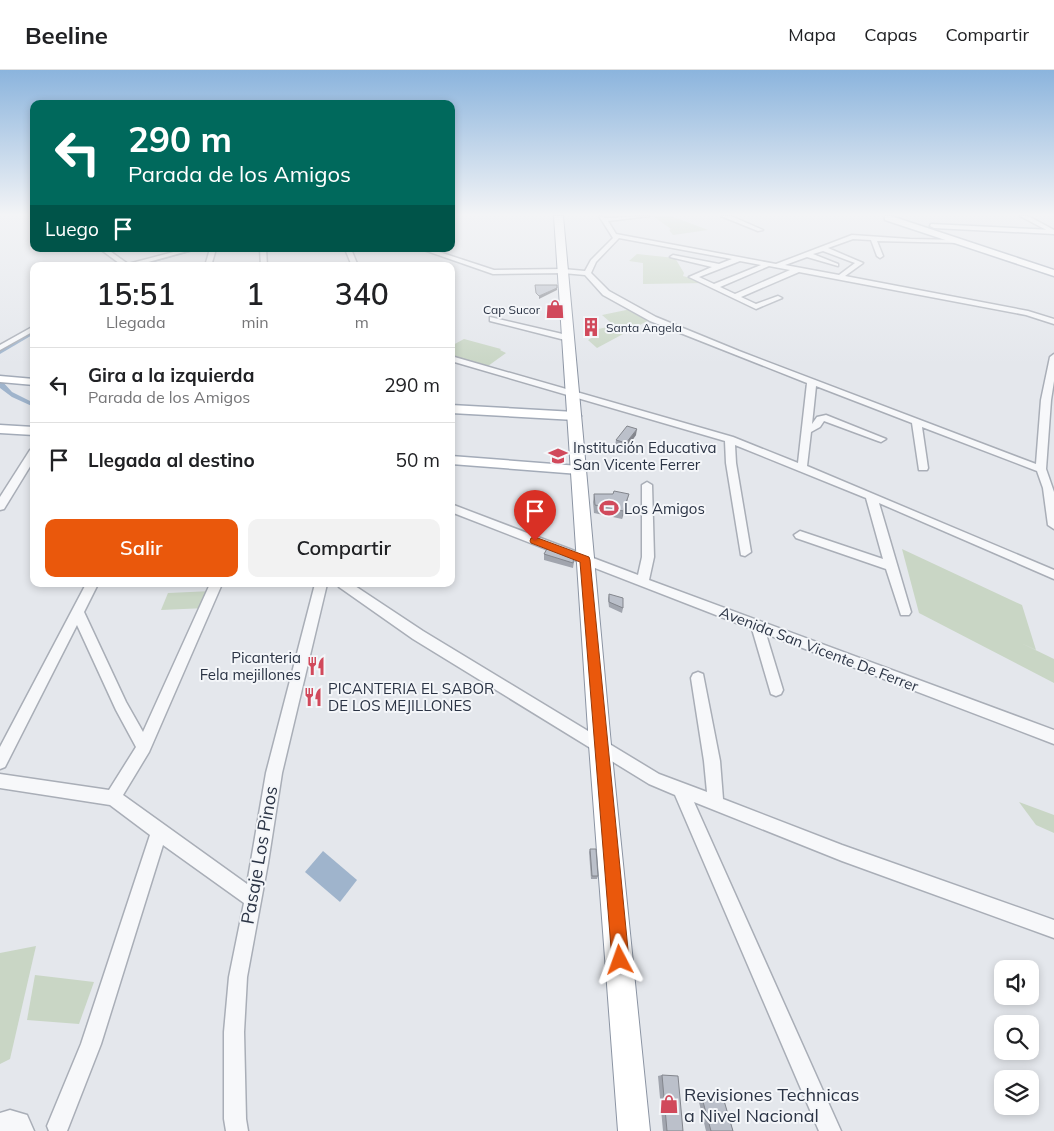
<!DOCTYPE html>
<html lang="es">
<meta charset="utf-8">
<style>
body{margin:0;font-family:Mulish,sans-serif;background:#f2f2f2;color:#202124;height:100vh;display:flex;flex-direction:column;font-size:19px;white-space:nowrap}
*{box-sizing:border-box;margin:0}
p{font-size:16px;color:#757577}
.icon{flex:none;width:28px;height:28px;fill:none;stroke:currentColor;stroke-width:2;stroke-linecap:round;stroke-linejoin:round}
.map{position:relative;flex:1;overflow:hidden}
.drawer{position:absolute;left:30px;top:192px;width:425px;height:325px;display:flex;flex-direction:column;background:#fff;border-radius:10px;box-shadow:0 2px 8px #0003}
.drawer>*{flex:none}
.guide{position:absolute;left:30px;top:30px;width:425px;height:152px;border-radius:10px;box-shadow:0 2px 8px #0003;background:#00695c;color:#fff;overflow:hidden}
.tools{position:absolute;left:994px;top:890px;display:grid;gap:10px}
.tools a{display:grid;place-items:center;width:45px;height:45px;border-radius:10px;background:#fff;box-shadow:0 2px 8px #0003;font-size:25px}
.pin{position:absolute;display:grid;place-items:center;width:42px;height:42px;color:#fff;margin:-51px -21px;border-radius:50% 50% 50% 0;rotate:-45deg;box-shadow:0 0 5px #0007}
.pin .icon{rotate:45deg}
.me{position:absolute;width:55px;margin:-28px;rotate:356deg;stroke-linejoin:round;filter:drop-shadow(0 0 4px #0008)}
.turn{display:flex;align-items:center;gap:18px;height:105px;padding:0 15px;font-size:22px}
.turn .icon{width:65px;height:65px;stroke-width:2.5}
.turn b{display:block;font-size:35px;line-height:42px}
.then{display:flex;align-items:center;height:48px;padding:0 15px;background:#0003;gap:10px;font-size:19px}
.eta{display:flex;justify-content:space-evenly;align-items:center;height:85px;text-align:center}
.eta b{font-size:30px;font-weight:600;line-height:35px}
.action{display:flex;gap:10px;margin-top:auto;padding:10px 15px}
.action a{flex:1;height:58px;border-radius:10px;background:#ea580c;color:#fff;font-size:20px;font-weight:600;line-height:58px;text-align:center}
.action a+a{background:#f2f2f2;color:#202124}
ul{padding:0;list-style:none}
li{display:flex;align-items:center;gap:15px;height:75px;padding:0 15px;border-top:1px solid #e0e0e0}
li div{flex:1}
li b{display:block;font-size:19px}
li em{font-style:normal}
header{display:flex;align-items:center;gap:30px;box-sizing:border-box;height:70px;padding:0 25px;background:#fff;border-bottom:1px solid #e0e0e0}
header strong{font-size:24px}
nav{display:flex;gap:28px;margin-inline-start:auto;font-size:18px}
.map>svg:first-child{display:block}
</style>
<header>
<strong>Beeline</strong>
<nav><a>Mapa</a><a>Capas</a><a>Compartir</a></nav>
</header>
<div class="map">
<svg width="1054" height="1061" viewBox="0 0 1054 1061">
<rect width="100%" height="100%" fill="#e4e7ec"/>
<g fill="#c9d6c5">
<path d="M653,146H671L708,160L673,165L669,160L671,159Z"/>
<path d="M637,184L675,188L684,203L683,206L708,213L643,214V193L629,191Z"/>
<path d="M631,239L651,249L597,278L588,270L593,267L588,261L613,256L616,257L602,245Z"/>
<path d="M464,269L501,279L500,280L506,283L488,296L451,285V276Z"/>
<path d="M902,479L1022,535L1036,580L1021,573L1054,589V613L919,543Z"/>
<path d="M212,521L206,538L161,540L168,523Z"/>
<path d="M1019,732L1054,745V763L1036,755Z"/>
<path d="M36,876L10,989L0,994V883Z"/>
<path d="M35,905L94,912L79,954L27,950Z"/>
</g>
<path fill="#9fb4cc" d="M323,781L357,810L340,832L305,802Z"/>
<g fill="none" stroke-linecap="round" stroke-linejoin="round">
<g fill="#9fb4cc" fill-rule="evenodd">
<path d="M196,179H202L140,196H133Z"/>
<path d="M34,260V264L0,284V280Z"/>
<path d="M0,310L2,311L12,322L34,333V337L12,327L0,318Z"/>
</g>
<g stroke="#a9aeb7" stroke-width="3">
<g id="minor">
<path d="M599,146L606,148L649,146L608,151L616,164L776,194L852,165L910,169L962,170L963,171L960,173L877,171L883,186L880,188L877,186L871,170L853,169L828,178L863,193L845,206L1028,241L1054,249V254L1026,245L799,202L741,227L756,234L778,226L782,228L756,239L689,207L712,197L670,187L673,185L719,194L732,189L619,168L596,192L591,203L609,221L656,247L739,281L1036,394L1041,330L1050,287L1054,284V311L1051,330L1046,399L1054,422V459L1048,455L1043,418L1037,401L922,357L928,398L927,400H919L912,353L816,316L812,354L817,347L826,345L886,369L881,372L878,371L824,351L820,357L811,362L807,396L1054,500V509L879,433L911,542L909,545H901L886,499L796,468L794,465L800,461L883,489L866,428L735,375L736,393L751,482L745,486L741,485L726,393L725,371L451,291V286L733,367L798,393L807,313L650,251L603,225L585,205L563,203L493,204L421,179H430L494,200L563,199L585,201L591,190L613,168ZM823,181L855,193L839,205L785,195L807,187L838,196V194L813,184ZM740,191L761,195L714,214L699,207ZM769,196L790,200L735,224L720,217Z"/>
<path d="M721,146H731L763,160L758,161Z"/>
<path d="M1020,146H1028L1054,160V164Z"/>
<path d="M100,179H107L128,194L185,179H195L134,196H123Z"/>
<path d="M210,179H216L211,196H205Z"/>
<path d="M260,179H266L267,196H261Z"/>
<path d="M345,179H351L358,196H352Z"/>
<path d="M490,247L571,266L572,268L565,270L490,251Z"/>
<path d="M34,256V261L0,280V275Z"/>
<path d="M34,379V390L4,439L0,440V427L30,380Z"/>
<path d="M647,412L652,415L654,487L649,510L1054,660V674L766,564L783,620L781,624L776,626L771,624L752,559L451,442V434L638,505L642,487V415Z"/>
<path d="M86,514H98L84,542L126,632L143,662L210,514H222L149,682L123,725L247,814L266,703L315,514H327L282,703L268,793L247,907L244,962L246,1049L248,1061H226L224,1049V962L229,907L244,833L163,775L101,974L69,1056L67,1061H49L47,1056L81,974L150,765L110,735L0,718V704L109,720L136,677L116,640L77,555L5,697L0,699V677Z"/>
<path d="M337,514H352L423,561L659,704L707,722L704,691L691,608L693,604L698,602L703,604L720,691L723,729L842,775L1054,850V868L842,791L694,732L841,1061H819L675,725L649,714L413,569L339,517Z"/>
<path d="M10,1040L27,1045L34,1061H0V1043Z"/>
</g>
</g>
<g stroke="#a3abb8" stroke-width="3">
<g id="major">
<path d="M885,146H891L1054,200V206L885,150Z"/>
<path d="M931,154L1054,160V164L934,158L930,156Z"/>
<path d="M0,306L34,309V315L0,312Z"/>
<path d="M451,335L575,342L581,346L575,350L451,343Z"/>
<path d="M0,355L34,357V365L0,363Z"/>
<path d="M451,386L579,396L586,400L579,404L451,394Z"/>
</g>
</g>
<g stroke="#8b94a3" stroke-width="2">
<path id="highway" d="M554,146H563L611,675L650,1061H618L589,675Z"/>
</g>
<use href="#minor" fill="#f7f8fa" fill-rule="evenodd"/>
<use href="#major" fill="#fff" fill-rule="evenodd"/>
<use href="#highway" fill="#fff" fill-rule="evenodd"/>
</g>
<g fill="#a1a5ae">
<path d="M636,365L626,379L615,376L616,370Z"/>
<path d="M594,424L627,432L622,449L594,443L593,432Z"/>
<path d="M544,484L574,492L573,498L544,490Z"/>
<path d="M609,524L623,538L622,543L609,537L608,529Z"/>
<path d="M590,779L598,806L597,809H591L589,782Z"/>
<path d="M662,1005L683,1061H663L658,1006Z"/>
<path d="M722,1024L733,1061H706L698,1028Z"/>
</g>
<g fill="#83868d">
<path d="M557,218V220L539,229V226Z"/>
<path d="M637,359L636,365L626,379V373Z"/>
<path d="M629,424L627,432L622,449L623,441Z"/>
</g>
<g fill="#bbc0ca" stroke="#83868d">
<path d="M535,215H557V218L539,226L536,223Z"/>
<path d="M627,356L637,359L626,373L616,370Z"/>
<path d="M614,421L629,424L623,441L595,435L594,424H613Z"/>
<path d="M548,477L574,486L573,493L544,484Z"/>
<path d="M609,524L623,528V538L609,532Z"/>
<path d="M590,779H596L598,806H592Z"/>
<path d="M662,1005L678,1006L683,1061H667Z"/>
<path d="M722,1024L733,1061H711L702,1028Z"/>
</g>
<linearGradient id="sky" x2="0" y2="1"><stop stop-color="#8bb4dd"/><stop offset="0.49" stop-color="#f3f4f6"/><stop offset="1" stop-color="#f3f4f6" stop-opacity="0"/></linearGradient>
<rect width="1054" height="295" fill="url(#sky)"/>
<path fill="#ea580c" stroke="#983908" d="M535,467L589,487L590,490L629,890L626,896L620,899L614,896L612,890L580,492L531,473L530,471L531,468Z"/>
<defs>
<g id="shop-bare" transform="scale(1.5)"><path d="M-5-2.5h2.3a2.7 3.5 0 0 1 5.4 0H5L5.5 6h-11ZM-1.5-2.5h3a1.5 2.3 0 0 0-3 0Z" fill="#d1495b" stroke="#f4f6f9" stroke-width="2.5" paint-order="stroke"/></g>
<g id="building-bare" transform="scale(1.5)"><path d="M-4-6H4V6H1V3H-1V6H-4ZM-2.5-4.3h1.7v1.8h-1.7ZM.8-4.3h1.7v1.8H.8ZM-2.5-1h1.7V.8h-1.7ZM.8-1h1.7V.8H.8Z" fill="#d1495b" stroke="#f4f6f9" stroke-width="2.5" paint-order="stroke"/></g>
<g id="school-bare" transform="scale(1.5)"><path d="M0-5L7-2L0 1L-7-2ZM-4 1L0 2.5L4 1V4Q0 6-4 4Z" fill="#d1495b" stroke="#f4f6f9" stroke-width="2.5" paint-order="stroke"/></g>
<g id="stadium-bare" transform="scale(1.5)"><path d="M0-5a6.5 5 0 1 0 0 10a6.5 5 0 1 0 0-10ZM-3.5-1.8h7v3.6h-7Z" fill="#d1495b" stroke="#f4f6f9" stroke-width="2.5" paint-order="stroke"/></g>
<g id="restaurant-bare" transform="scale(1.5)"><path d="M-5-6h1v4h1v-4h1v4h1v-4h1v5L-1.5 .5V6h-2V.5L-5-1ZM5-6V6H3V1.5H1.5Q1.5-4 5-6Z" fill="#d1495b" stroke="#f4f6f9" stroke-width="2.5" paint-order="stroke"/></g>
</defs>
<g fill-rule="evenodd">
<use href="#shop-bare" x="555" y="239"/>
<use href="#building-bare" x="591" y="257"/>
<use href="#school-bare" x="558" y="386"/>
<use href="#stadium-bare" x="609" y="438"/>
<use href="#restaurant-bare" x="316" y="596"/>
<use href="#restaurant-bare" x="313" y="627"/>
<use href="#shop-bare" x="669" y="1034"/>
</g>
<g text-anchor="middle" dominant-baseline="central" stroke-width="4" stroke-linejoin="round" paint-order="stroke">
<g font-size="12" fill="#2b3445" stroke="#f4f6f9" text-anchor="end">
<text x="540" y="239">Cap Sucor</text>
<text x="606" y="257" text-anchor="start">Santa Angela</text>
</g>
<g font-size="15" fill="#2b3445" stroke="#f4f6f9" text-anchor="start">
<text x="573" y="377">Institución Educativa<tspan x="573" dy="17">San Vicente Ferrer</tspan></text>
<text x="624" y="438">Los Amigos</text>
<text x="301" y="587" text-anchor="end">Picanteria<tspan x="301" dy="17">Fela mejillones</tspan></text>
<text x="328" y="618">PICANTERIA EL SABOR<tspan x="328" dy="17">DE LOS MEJILLONES</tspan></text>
</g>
<g font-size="15" fill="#2b3445" stroke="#f4f6f9">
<text transform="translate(819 579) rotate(21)">Avenida San Vicente De Ferrer</text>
</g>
<g font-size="18" fill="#2b3445" stroke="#f4f6f9">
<text transform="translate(259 785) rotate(-80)">Pasaje Los Pinos</text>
</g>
<g font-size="18" fill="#2b3445" stroke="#f4f6f9" text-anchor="start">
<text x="684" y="1024">Revisiones Technicas<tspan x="684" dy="21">a Nivel Nacional</tspan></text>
</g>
</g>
</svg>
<div class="tools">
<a><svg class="icon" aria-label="sound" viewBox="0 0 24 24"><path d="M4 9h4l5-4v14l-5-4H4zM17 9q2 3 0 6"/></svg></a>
<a><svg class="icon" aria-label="search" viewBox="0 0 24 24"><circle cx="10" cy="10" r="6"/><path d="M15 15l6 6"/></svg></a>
<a><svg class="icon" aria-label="layers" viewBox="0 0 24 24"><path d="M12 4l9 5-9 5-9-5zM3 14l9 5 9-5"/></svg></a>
</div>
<div class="pin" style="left:535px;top:471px;background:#d93025"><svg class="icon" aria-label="arrive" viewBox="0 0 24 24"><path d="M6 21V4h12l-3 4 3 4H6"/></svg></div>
<svg class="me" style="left:620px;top:890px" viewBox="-20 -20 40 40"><path d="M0-17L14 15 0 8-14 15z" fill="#ea580c" stroke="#fff" stroke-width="4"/></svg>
<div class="guide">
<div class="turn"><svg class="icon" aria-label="left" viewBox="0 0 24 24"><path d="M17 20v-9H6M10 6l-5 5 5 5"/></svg><div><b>290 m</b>Parada de los Amigos</div></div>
<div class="then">Luego<svg class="icon" aria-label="arrive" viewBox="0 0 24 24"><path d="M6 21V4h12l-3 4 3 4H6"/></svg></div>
</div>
<section class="drawer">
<div class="eta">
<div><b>15:51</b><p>Llegada</p></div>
<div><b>1</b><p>min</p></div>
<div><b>340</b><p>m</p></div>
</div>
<ul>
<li><svg class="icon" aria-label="left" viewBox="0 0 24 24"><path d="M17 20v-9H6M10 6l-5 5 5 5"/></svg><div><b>Gira a la izquierda</b><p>Parada de los Amigos</p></div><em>290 m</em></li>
<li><svg class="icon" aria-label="arrive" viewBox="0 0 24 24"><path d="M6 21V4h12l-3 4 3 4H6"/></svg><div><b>Llegada al destino</b></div><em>50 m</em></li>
</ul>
<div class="action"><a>Salir</a><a>Compartir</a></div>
</section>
</div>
